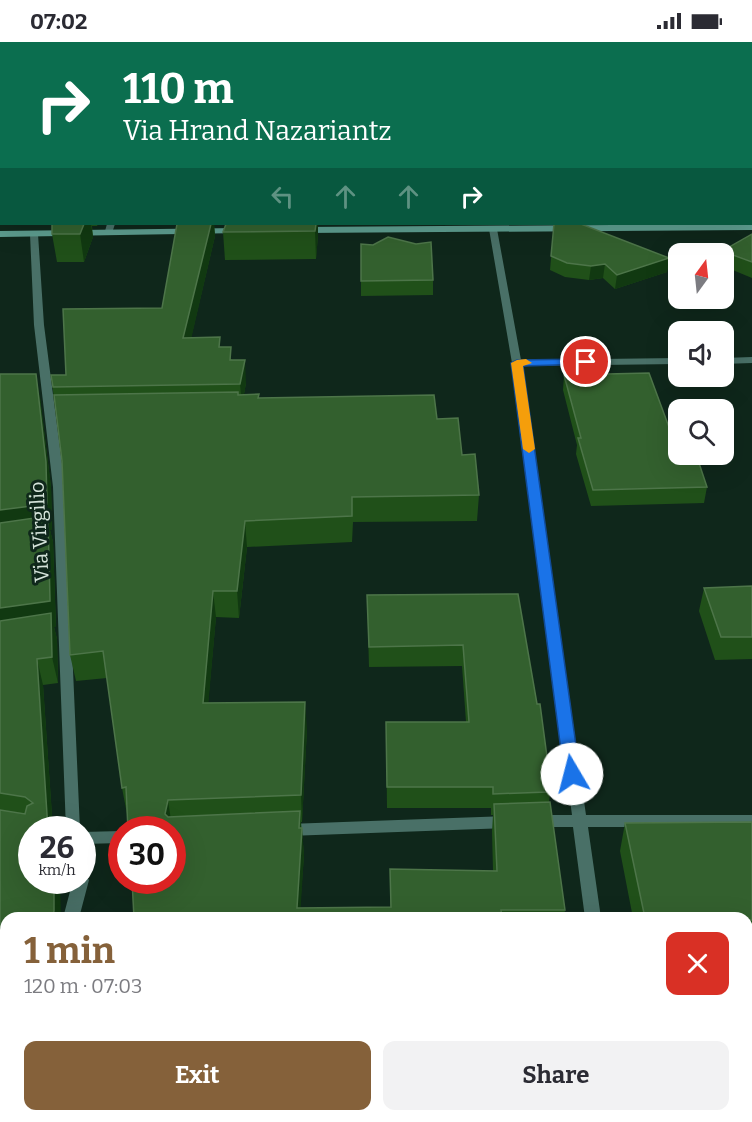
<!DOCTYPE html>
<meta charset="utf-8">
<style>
body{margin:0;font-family:Bitter,serif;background:#f2f2f3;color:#2b2b33;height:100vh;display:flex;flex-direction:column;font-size:22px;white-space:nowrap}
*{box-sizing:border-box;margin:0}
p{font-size:20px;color:#7c7c81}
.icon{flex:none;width:33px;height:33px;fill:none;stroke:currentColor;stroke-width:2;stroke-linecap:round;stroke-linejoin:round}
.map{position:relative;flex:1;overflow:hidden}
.side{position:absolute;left:0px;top:870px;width:753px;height:210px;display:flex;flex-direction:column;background:#fff;border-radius:18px 18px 0 0;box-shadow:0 6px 24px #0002}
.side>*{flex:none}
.hud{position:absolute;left:0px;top:0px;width:753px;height:183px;box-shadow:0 6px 24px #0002;background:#0b6e4f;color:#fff;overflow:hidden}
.needle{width:39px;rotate:15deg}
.tools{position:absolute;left:668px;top:201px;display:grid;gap:12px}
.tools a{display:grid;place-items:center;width:66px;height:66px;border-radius:12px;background:#fff;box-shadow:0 6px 24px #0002;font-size:30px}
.speed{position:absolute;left:18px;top:774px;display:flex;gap:12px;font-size:30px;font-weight:700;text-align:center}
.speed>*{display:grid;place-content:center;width:78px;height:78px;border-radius:50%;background:#fff;box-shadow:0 6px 24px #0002;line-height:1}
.speed small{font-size:15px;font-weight:400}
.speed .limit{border:9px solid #d22;background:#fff;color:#111}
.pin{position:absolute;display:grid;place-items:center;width:51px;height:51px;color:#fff;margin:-26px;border:3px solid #fff;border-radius:50%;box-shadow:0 2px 6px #0007}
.me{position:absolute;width:66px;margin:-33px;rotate:352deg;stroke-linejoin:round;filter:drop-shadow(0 0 4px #0008)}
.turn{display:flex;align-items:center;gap:21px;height:126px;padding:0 24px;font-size:27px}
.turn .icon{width:78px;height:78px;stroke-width:2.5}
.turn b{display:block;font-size:42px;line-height:51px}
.lanes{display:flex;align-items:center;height:57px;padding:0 24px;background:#0003;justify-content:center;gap:30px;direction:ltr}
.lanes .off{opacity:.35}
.round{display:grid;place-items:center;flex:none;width:63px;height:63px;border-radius:12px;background:#f2f2f3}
.headline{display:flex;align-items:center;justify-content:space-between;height:102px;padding:0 24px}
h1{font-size:36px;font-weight:700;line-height:45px;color:#85613a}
.button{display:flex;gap:12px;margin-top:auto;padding:12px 24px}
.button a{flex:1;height:69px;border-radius:12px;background:#85613a;color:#fff;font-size:24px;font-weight:700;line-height:69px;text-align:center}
.button a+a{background:#f2f2f3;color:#2b2b33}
.status{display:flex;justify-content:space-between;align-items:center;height:42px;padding:0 30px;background:#fff;direction:ltr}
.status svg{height:16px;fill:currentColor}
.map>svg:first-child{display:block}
</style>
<div class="status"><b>07:02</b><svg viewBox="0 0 49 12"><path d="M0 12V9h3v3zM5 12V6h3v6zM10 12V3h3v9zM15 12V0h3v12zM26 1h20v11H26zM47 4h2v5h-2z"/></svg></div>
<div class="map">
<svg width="752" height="1080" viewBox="0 0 752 1080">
<rect width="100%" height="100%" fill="#0f271b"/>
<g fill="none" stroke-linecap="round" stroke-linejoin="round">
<g fill="#497067" fill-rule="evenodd">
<path d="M250,0L272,2H251Z"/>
<rect x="0" y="97" width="2" height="4"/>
<path d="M107,182H115L112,191L105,189Z"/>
<path d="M493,184L497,187L521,318L678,316V322L522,324L586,773H752V785H588L601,876H585L573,785H537L532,783L530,779L532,775L537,773H572L512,321L489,187Z"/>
<path d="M752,315V321L723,322V316Z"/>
<path d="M508,774L513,776L515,780L513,784L508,786L288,794L283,792L281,788L283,784L288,782Z"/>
<path d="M122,789V801L82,802V790Z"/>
<path d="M0,970L6,971V985L0,984Z"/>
<path d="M747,1070L752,1071V1080H705L702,1074H747Z"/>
</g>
<g fill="#497067" fill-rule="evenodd">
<path d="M34,189L38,192L44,283L65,445L80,788H66L53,445L34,283L30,192Z"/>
<path d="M82,832L86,834L89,838L79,876H63L73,838H82Z"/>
<path d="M6,1067V1074H19L17,1080H0L4,1068Z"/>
</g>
<g fill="#5d9d8f" fill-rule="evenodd">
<path d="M752,182V188L303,191L299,188L303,185Z"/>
<path d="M238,186L241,187V191L0,195V189Z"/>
</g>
</g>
<g fill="#205019">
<path d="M52,182H98L97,184H92L93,195L84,220H57L52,192Z"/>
<path d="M177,182H214L215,194L191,296L221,305L232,318L246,341L244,352H259V356L437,377L462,413L479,453L477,479L353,480L352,500L247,505L239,576L216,575L208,661L307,687L302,780H301L304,813L300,866L390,865V827L493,829L492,789L493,773H491V766H387L386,680H466L462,624L369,625L367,553L518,552L551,745L549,760L565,868L564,876H134L127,772L122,746L107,636L76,639L70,613L62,419L51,333H66L162,266Z"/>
<path d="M226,182H320H318V193L316,217L225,218L223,190Z"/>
<path d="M554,182L669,216L667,230L615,247L603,236L589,238L565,235L550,228Z"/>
<path d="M752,192V236L723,224V212H722V209Z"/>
<path d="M361,202L433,238V253L361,254Z"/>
<path d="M0,332L40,356L51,445L52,488H50L53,500L56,585H54L57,597L58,641L43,643L53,788H32L6,876V952L0,951Z"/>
<path d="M564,333L673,396L707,445L704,461L591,464L576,412L577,403L563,348Z"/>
<path d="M752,544V617L715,618L699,569L704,546Z"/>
<path d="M752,780V906H747V876H633L620,809L625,781Z"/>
</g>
<g fill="#113911">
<path d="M79,0H88L87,2H77Z"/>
<path d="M2,43V58L0,60V45Z"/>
<path d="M84,182H91L93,195L84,220L80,192Z"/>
<path d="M211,182H214L215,194L186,319L183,296Z"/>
<path d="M316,182H318V193L316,217L315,189Z"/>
<path d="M669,216L667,230L615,247L617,233Z"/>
<path d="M605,222L603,236L589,238L591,224Z"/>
<path d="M245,318L246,341L242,365L240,342Z"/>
<path d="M36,332L40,356L51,445L52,488H50L53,500L56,585H54L57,597L58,641L52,615L0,594V468Z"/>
<path d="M245,479L247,505L239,576L237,549Z"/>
<path d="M213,549L216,575L206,688L203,661Z"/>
<path d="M37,617L43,643L53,788H48Z"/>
<path d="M305,660L307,687L302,780L301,753Z"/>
<path d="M168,758L172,785L165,772Z"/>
<path d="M300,769L301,796L302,786L304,813L300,876L297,866Z"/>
<path d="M54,838H60L61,876H51Z"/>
<path d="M6,921V950L0,931V925Z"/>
</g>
<g fill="#33602e" stroke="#4d7549" stroke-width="1.5">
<path d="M0,0H79L77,2H2V43L0,45Z"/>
<path d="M381,0H412L411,2H381Z"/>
<path d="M508,0H752V143V2H507Z"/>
<path d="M52,182H84L80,192H52Z"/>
<path d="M177,182H211L183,296L220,295L219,305H231L230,318H245L240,342L53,345L51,333H66L63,267L162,266Z"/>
<path d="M226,182H316L315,189L223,190Z"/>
<path d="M554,182H581L669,216L617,233L605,222L591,224L567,221L551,214Z"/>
<path d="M752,192V220L722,209Z"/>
<path d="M388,195L416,202L431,200L433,238L361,239V202L373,203Z"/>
<path d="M649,331L673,396H678V412H696L707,445L593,448L578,396H581L564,333Z"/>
<path d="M0,332H36L46,420L47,462L0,468Z"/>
<path d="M238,350V353L259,352L258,356L434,353L437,377L458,376L462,413L475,412L479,453L352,455V474L245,479L237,549H213L203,661L305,660L301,753L168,758L165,772L168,775L300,769L299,786H302L297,866L391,865L390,827L497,829L494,762L550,760L565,868H501L502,876H134L132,838H172V788H128L126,745L122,746L103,609L70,613L62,419L54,353Z"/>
<path d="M48,474L50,559L0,566V481Z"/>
<path d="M752,544V595H721L704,546Z"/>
<path d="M518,552L537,662H540L551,745H546L547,750L493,752V745H387L386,680H469L463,603L369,605L367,553Z"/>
<path d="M51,571L52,615L37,617L48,788H32V838H54V869L51,876H6V921L0,925V768L25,772L27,764L33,761L25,755L0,751V579Z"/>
<path d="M752,780V878H747V876H645L625,781Z"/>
</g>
<path fill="#1a73e8" stroke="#114b97" stroke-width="1.5" d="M586,317L590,318V322L523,324L580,732L578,736H567L564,732L511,321L517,318Z"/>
<path fill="#f59e0b" d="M526,317L532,321L523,324L535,407L529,411L523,407L511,321L517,318Z"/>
<g text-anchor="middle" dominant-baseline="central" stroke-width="6" stroke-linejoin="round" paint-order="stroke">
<g font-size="20" fill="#d6e4db" stroke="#0f271b">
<text transform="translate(39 490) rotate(-93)">Via Virgilio</text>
</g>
</g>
</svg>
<div class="tools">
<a><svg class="needle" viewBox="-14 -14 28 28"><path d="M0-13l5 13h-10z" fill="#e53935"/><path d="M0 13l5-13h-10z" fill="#7c7c81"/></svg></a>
<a><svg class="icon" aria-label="sound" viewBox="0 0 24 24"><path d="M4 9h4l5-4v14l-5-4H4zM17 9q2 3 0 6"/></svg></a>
<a><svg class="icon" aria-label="search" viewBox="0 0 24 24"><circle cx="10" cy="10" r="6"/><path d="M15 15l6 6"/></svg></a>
</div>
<div class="speed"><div>26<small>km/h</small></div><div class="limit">30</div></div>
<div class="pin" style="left:586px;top:320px;background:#d93025"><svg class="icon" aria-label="arrive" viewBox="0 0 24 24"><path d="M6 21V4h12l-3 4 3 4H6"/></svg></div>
<svg class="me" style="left:572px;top:732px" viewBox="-20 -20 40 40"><circle r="19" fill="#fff"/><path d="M0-13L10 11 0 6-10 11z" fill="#1a73e8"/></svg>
<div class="hud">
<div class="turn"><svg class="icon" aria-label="right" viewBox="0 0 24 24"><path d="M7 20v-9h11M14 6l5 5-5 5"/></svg><div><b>110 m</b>Via Hrand Nazariantz</div></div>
<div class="lanes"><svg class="icon off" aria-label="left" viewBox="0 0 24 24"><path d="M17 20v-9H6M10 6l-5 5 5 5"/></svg><svg class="icon off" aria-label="ahead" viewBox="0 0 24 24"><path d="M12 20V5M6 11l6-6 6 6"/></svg><svg class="icon off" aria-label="ahead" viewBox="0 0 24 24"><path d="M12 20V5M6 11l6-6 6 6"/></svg><svg class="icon" aria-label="right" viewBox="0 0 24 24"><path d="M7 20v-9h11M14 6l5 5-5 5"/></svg></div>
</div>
<section class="side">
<div class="headline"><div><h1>1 min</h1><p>120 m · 07:03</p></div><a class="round" style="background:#d93025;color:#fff"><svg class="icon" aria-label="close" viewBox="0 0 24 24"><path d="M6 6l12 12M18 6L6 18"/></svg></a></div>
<div class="button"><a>Exit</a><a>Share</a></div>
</section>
</div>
